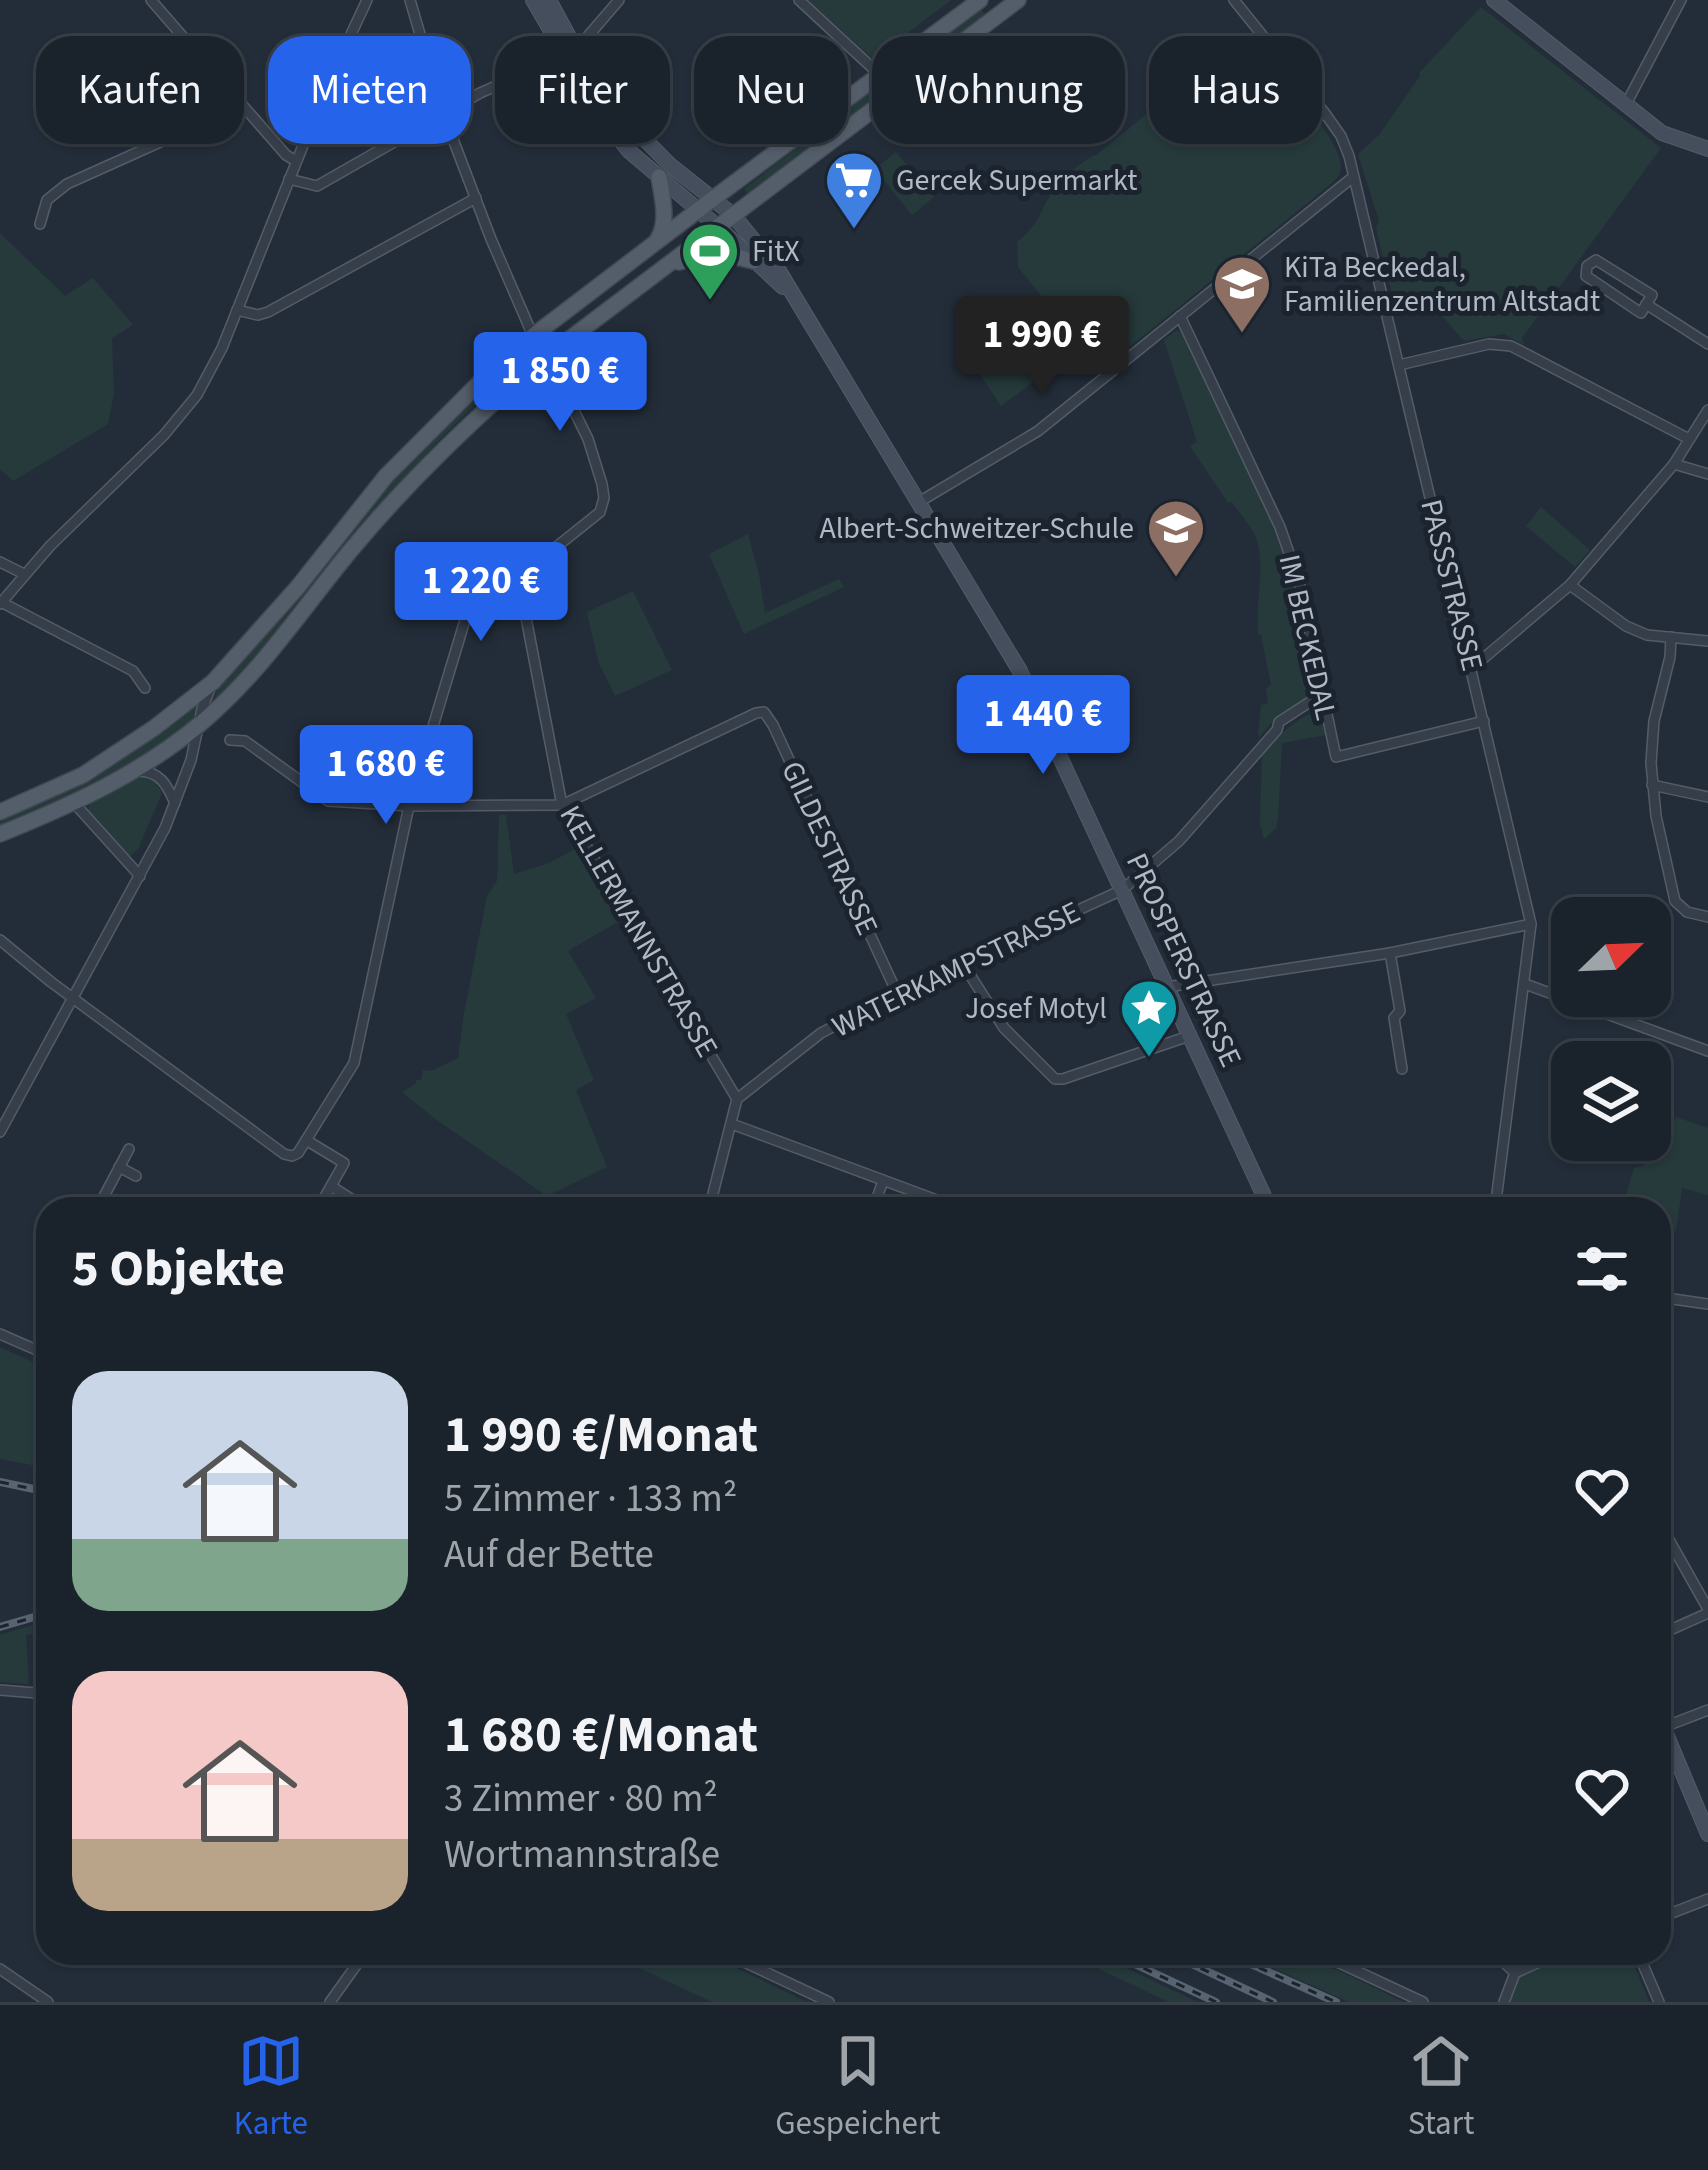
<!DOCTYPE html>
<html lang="de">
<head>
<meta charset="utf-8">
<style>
  body { margin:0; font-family:"Source Sans 3",sans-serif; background:#232a33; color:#f1f3f6; height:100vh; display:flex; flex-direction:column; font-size:45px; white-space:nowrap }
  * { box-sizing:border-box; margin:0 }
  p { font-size:39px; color:#9fa4a9 }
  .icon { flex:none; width:66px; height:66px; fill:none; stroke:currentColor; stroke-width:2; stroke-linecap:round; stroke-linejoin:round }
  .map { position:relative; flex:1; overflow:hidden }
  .drawer { position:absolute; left:36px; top:1197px; width:1635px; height:768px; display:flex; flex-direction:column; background:#1a222b; border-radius:36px; box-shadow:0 3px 9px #0004,0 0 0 3px #383f47 }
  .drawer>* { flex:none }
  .guide { position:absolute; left:36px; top:36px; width:1638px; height:108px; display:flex; gap:24px }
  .needle { width:78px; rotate:67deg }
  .fabs { position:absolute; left:1551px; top:897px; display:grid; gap:24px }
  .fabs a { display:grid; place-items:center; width:120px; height:120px; border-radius:24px; background:#1a222b; box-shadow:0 3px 9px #0004,0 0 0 3px #383f47; font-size:60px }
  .price { position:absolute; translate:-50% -102px; padding:0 27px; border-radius:12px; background:#2563eb; color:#fff; font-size:39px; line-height:78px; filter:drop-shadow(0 3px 6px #0008) }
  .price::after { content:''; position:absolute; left:50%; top:72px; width:36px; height:27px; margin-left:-18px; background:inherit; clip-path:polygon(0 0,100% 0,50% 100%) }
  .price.selected { background:#222; color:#fff }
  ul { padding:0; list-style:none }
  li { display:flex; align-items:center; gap:36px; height:300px; padding:0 36px }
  li span { display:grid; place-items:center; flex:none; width:336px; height:240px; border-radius:36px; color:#555 }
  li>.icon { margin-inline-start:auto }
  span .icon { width:144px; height:144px; fill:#fffc; stroke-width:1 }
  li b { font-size:51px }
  h2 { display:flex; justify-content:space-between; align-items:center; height:144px; padding:0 36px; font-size:51px }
  .chip { padding:0 42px; border-radius:36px; background:#1a222b; box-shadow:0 3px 9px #0004,0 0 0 3px #383f47; font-size:42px; line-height:108px }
  .chip.selected { background:#2563eb; color:#fff }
  .dock { display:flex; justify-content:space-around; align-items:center; height:168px; border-top:3px solid #383f47; background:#1a222b; font-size:33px; color:#9fa4a9 }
  .dock a { display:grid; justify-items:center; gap:6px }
  .dock .selected { color:#2563eb }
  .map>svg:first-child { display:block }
</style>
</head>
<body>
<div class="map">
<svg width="1708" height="2002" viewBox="0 0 1708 2002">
  <rect width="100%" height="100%" fill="#232d39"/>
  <!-- green -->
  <g fill="#263a3b">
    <polygon points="808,0 951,0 873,59"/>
    <polygon points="979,7 986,16 750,196 744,189"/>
    <polygon points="1481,7 1661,148 1522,338 1524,345 1504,334 1464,341 1433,305 1397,314 1376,228 1379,221 1358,154 1379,135 1420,76 1419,73"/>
    <path d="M 1228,53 L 1251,81 L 1272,64 C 1289,85 1342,143 1341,167 C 1341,174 1337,178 1332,183 L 1112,361 L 1103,349 L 1091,358 L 1018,267 L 1017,242 C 1041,222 1038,214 1053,191 C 1062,176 1078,166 1092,156 L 1096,155 L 1180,87 L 1185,88 Z"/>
    <polygon points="896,152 934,197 912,215 875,169"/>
    <polygon points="0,233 65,296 93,278 133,325 112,338 114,393 108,424 13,481 0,469"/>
    <polygon points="996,320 1027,359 1035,354 1048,371 1001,406 967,354 974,355 980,351 986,359 1003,349 988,325"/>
    <path d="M 1177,330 L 1184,334 L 1274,526 L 1284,552 L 1316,684 L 1314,693 L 1279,715 L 1258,738 L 1261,705 L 1268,703 L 1266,688 L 1271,685 L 1261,635 L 1258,635 C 1255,606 1265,573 1258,544 C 1255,530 1240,514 1232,502 L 1228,503 L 1190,446 L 1197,442 L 1164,340 Z"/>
    <polygon points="525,354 530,356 525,361 484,396 439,440 376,511 256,660 210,706 218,689 282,617 354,522 434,433 518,356"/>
    <polygon points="1541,507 1590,550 1575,567 1526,526"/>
    <polygon points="748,534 759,574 765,613 839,579 844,587 744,634 709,554"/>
    <polygon points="633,591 672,670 615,696 598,661 587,612"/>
    <polygon points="196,703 198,704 191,724 128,769 0,828 0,822 89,778"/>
    <path d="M 1315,712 L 1322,720 L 1326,735 L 1282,743 L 1278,819 L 1276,828 L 1264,839 L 1260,823 L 1262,755 C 1278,738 1293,719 1315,712 Z"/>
    <polygon points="142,776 152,778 162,793 138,849 130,856 88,813 89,803"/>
    <polygon points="499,815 506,815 514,874 549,863 577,848 619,921 568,951 596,998 566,1014 594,1080 576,1090 607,1167 547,1196 434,1118 402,1092 415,1084 417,1080 421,1080 423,1070 431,1071 458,1058 464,1013 487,896 497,881"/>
    <polygon points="1676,1117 1708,1128 1708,1195 1682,1188 1676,1231 1659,1226 1659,1209 1622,1209 1634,1168 1643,1166 1650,1158 1646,1144 1650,1140 1650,1130 1669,1134"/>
    <polygon points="0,1347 48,1369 48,1468 0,1459"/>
    <polygon points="48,1620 48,1632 26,1635 29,1684 0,1682 0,1635"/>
    <polygon points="607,1953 705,1953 807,2002 712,2002"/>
    <polygon points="1065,1953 1094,1953 1198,2002 1169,2002"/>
    <polygon points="1239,1953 1302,1953 1404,2002 1349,2002"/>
    <polygon points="1554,1953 1629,1953 1649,2002 1506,2002 1518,1978 1556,1960"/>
  </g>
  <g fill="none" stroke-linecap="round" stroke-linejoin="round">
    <!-- street casing -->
    <g stroke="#545c67" stroke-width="12">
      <g id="street">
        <polyline points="151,0 286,155 296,161"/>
        <polyline points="799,0 880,75"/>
        <polyline points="1234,0 1324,112 1341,136 1349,156 1531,924 1495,1209"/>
        <polyline points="1625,106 1681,0"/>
        <polyline points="289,179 317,186 480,93 564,56 576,50 619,0"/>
        <polyline points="40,224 47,200 67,184 167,139 228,87"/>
        <polygon points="1596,260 1652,295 1641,313 1586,276 1587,266"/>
        <polyline points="1646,304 1708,344"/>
        <polyline points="237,310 258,315 268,312 476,198"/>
        <polyline points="1180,316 1280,527 1299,582 1336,757 1484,721"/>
        <polyline points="1399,365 1489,344 1511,346 1689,439"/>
        <polyline points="1674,464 1708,474"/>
        <polyline points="919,502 1038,431 1353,177"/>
        <polyline points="0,562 24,574"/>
        <polyline points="518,576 562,805 737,1099 709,1209"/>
        <polyline points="1570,585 1626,626 1647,635 1708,641"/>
        <polyline points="1,602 133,671 145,688"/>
        <polyline points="0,604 50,546 164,435 197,395 222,348 326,88 367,0"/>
        <polyline points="1671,637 1670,657 1654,721 1651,763 1656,816 1675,901 1687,912 1708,917"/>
        <polyline points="1472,668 1570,585 1674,464 1708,410"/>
        <polyline points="230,740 245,741 328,801 409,806 562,805 756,713 764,712 773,725 897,993"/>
        <path d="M 138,771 C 160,771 167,785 175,803"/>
        <polyline points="1652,785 1708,797"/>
        <polyline points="75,804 140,876"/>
        <polyline points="0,940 51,982 284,1154 292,1156 298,1153 354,1063 409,806 465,620 600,512 604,498 602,484 588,439 547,356 533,336 491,239 443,113 410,0"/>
        <polyline points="1390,953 1400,1011 1394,1018 1402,1069"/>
        <polyline points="963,964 1004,1028 1055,1079 1063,1079 1189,1036"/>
        <polyline points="1525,984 1708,1051"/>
        <polyline points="1167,987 1390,953 1531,924"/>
        <polyline points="737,1099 821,1033 842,1022 897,993 1122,890 1179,841 1277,730 1279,722 1322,694"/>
        <polyline points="732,1124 961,1209"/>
        <polyline points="0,1132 165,828 191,760 202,709 210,689"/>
        <polyline points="306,1140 344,1163 331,1186 367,1209"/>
        <polyline points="119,1167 136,1176"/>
        <polyline points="101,1209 102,1200 129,1149"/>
        <polyline points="318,1209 331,1186"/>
        <polyline points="873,1209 883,1181"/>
        <polyline points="1659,1297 1708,1304"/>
        <polyline points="0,1334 48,1355"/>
        <polyline points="1659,1522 1708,1609"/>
        <polyline points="1659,1635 1708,1613"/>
        <polyline points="0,1690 48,1694"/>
        <polyline points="1664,1727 1708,1710"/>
        <polyline points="1659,1918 1708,1899"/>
        <polyline points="725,1953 829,2002"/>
        <polyline points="1318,1953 1423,2002"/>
        <polyline points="1494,1953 1515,1973"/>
        <polyline points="1638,1953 1659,2002"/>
        <polyline points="0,1969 48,2002"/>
        <polyline points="330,2002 365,1953"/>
        <polyline points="1504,2002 1515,1973 1555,1955"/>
      </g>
    </g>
    <!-- secondary casing -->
    <g stroke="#545c67" stroke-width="16">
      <g id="secondary">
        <polyline points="533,0 600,115 629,151 718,227 783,287"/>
        <polyline points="549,0 576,50 613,107 670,165 733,215 779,271 1020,671 1270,1209"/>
        <polyline points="1494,0 1662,133 1708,149"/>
        <polyline points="1659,1717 1708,1834"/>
      </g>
    </g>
    <!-- primary casing -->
    <g stroke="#3f4853" stroke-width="18">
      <g id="primary">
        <path d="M 658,239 C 669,221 662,197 659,177"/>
        <polyline points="679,262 717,252 753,261"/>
        <polyline points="0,812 83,775 154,728 213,682 297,588 386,476 484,378 533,336 714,198 980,0"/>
        <path d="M 0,834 C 72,805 140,774 200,724 C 260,674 302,609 351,550 C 410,479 476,416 547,356 L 1018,0"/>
      </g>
    </g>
    <!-- street -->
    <use href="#street" stroke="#363e4a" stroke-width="9"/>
    <!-- secondary -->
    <use href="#secondary" stroke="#444e5d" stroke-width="14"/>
    <!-- primary -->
    <use href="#primary" stroke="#545e6a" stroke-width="15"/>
    <!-- rail casing -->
    <g stroke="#586371" stroke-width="8">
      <g id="rail">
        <polyline points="0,1482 48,1492"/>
        <polyline points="0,1627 48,1613"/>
        <polyline points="1111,1953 1216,2002"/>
        <polyline points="1168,1953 1273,2002"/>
        <polyline points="1226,1953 1336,2002"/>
      </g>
    </g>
    <!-- rail -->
    <use href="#rail" stroke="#1b242e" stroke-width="3" stroke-dasharray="9" stroke-linecap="butt"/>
  </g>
  <!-- icons -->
  <defs>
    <g id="supermarket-pin" transform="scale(3)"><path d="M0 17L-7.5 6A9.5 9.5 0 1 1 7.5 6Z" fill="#3f7fe0" stroke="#1b242e"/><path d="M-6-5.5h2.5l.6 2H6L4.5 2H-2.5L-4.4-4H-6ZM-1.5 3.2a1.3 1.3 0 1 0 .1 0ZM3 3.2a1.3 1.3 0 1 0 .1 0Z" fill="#fff"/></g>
    <g id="stadium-pin" transform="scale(3)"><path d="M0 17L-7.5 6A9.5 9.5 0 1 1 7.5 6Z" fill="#2e9e5b" stroke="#1b242e"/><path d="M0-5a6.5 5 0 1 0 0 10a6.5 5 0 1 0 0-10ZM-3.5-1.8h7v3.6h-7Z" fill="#fff"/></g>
    <g id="school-pin" transform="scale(3)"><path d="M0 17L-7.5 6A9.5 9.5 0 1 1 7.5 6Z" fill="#8d6e63" stroke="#1b242e"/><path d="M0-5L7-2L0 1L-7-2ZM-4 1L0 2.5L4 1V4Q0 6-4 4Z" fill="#fff"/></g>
    <g id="sight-pin" transform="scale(3)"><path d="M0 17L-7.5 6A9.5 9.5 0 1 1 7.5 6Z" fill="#0f9aa8" stroke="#1b242e"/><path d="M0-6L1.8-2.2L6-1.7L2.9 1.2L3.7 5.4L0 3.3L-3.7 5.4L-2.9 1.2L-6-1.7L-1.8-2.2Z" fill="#fff"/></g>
  </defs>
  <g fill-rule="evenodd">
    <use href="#supermarket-pin" x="854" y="180"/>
    <use href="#stadium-pin" x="710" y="251"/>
    <use href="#school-pin" x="1242" y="284"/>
    <use href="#school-pin" x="1176" y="528"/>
    <use href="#sight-pin" x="1149" y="1008"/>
  </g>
  <g text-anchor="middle" stroke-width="10" stroke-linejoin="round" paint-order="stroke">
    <!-- poi labels -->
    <g font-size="30" fill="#b1b9c6" stroke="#1b242e" text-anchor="start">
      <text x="896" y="190">Gercek Supermarkt</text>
      <text x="752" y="261">FitX</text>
      <text x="1284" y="277">KiTa Beckedal,<tspan x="1284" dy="34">Familienzentrum Altstadt</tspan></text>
      <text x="1134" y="538" text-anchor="end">Albert-Schweitzer-Schule</text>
      <text x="1107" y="1018" text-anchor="end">Josef Motyl</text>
    </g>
    <!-- street labels -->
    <g font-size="30" fill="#b1b9c6" stroke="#1b242e">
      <text transform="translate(1452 585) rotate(76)" y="10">PASSSTRASSE</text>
      <text transform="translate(1308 637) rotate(77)" y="10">IM BECKEDAL</text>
      <text transform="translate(830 848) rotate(65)" y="10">GILDESTRASSE</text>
      <text transform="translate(639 931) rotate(60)" y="10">KELLERMANNSTRASSE</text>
      <text transform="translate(1184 960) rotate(65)" y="10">PROSPERSTRASSE</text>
      <text transform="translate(956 969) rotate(-26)" y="10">WATERKAMPSTRASSE</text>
    </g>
  </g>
</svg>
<div class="fabs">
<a><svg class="needle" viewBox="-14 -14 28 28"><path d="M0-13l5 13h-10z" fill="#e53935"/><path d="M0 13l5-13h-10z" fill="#9fa4a9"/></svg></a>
<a><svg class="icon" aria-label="layers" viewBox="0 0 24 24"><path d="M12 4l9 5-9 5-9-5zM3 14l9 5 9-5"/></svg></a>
</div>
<b class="price selected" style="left:1042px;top:398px">1 990 €</b>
<b class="price" style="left:560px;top:434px">1 850 €</b>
<b class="price" style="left:481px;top:644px">1 220 €</b>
<b class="price" style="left:1043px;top:777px">1 440 €</b>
<b class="price" style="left:386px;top:827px">1 680 €</b>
<div class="guide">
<a class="chip">Kaufen</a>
<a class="chip selected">Mieten</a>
<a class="chip">Filter</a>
<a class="chip">Neu</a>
<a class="chip">Wohnung</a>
<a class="chip">Haus</a>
</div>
<section class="drawer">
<h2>5 Objekte<svg class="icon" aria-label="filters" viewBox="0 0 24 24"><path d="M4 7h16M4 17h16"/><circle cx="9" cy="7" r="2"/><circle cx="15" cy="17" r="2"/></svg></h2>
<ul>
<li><span style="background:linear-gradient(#c9d6e8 70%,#7fa58c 0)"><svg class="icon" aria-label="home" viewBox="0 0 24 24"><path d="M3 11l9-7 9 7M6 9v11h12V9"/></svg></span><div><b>1 990 €/Monat</b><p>5 Zimmer · 133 m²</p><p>Auf der Bette</p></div><svg class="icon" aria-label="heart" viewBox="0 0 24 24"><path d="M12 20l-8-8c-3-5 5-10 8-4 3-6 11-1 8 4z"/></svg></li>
<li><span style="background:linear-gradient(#f6c9c9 70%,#b9a48a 0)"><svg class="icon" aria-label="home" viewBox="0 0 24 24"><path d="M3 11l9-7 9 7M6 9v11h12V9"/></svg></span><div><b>1 680 €/Monat</b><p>3 Zimmer · 80 m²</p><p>Wortmannstraße</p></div><svg class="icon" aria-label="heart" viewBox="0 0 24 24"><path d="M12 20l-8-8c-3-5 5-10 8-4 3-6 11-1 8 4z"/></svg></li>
</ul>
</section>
</div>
<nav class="dock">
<a class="selected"><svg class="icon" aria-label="map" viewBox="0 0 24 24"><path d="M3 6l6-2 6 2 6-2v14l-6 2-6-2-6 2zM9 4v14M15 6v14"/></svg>Karte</a>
<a><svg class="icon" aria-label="saved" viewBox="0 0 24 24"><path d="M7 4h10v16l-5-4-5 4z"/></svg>Gespeichert</a>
<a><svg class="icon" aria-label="home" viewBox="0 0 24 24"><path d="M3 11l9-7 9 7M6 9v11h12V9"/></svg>Start</a>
</nav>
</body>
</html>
